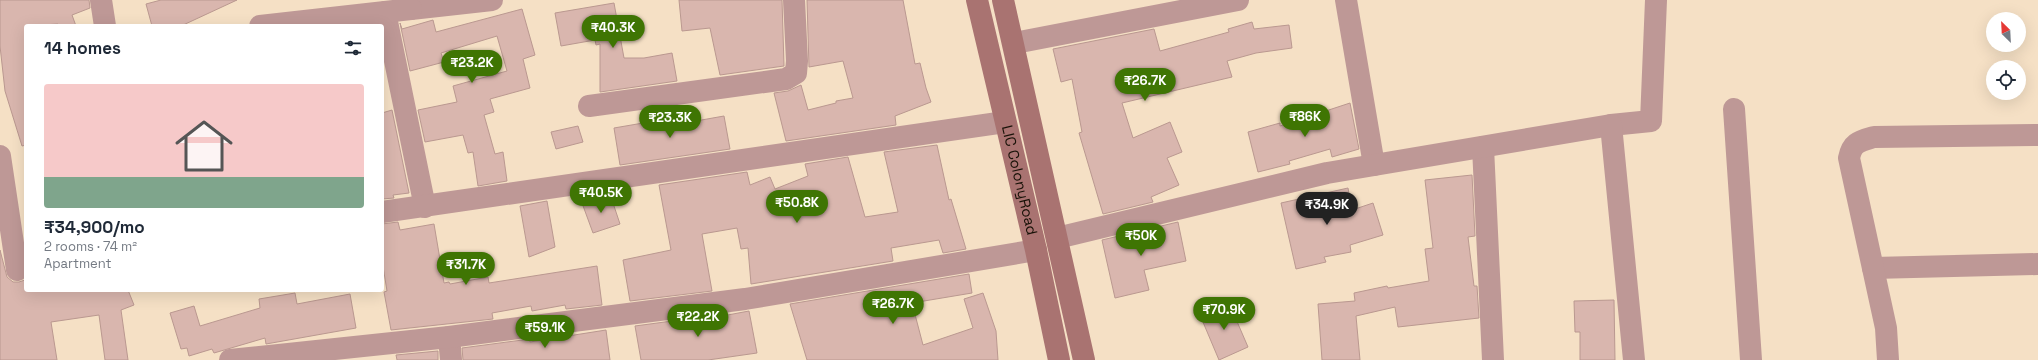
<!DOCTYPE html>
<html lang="en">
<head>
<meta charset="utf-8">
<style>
  body { margin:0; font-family:"Space Grotesk",sans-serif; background:#f6f6f7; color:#1f2937; height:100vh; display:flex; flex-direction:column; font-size:15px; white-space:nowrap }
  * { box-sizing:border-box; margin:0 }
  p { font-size:13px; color:#747a83 }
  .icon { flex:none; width:22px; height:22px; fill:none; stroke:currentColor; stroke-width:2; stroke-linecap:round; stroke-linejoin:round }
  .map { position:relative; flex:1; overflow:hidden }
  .drawer { position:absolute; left:24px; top:24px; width:360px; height:268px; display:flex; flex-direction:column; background:#fff; border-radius:4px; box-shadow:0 4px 16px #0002 }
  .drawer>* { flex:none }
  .needle { width:26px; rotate:336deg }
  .tools { position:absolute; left:1986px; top:12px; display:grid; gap:8px }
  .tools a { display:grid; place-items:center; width:40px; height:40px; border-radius:50%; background:#fff; box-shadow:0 4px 16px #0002; font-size:20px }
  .price { position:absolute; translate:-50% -34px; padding:0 9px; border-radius:14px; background:#3f7503; color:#fff; font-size:13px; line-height:26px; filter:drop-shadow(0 1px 2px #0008) }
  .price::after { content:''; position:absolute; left:50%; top:24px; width:12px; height:9px; margin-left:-6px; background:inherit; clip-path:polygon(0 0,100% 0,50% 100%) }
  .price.selected { background:#222; color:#fff }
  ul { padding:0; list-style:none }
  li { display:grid; align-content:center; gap:8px; height:212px; padding:0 20px }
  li+li { border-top:1px solid #e0e1e3 }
  li span { display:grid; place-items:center; height:124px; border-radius:4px; color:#555 }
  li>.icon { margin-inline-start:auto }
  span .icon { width:72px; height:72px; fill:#fffc; stroke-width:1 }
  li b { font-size:17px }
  h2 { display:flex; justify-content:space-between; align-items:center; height:48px; padding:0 20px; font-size:17px }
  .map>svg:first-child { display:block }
</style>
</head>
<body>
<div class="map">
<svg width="2038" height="360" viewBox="0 0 2038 360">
  <rect width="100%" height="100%" fill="#f5e0c5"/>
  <!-- building -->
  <g fill="#d9b6ae" stroke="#ba9890">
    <polygon points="0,0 89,0 90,8 72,15 76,26 58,26 58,24 26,26 26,145 22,146 5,91 0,46"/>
    <polygon points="161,0 237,0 181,26 152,26 146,4"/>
    <polygon points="679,0 782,0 784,66 720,75 710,28 682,31"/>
    <polygon points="807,0 903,0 915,64 920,63 926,88 931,102 895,116 896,125 786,141 774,93 788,91 801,85 808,110 836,103 836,101 853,98 843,61 809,67"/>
    <polygon points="614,3 624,58 644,58 672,53 677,81 600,92 600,44 596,45 595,40 561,46 555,13"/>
    <polygon points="522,9 535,55 523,59 530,88 490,99 494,112 484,115 495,154 503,152 507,181 478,186 473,152 468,153 463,135 425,142 418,110 457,102 453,86 507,71 497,36 441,53 444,62 410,71 400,23 402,29 433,20 436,32"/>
    <polygon points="1252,22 1254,29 1289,25 1292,48 1256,53 1227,61 1232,77 1122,103 1133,138 1170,122 1182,152 1167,158 1179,185 1151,197 1153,202 1103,214 1079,133 1082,132 1072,79 1061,82 1053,49 1154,29 1160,51 1229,32 1228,29"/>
    <polygon points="1350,103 1359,149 1332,157 1330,149 1289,161 1290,164 1258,172 1248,132 1280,123 1280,126"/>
    <polygon points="392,110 409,193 393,195 394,198 382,199 382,113"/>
    <polygon points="724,116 730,149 620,165 614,128 678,117 679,124"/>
    <polygon points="578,126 583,142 556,149 551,132"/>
    <polygon points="937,145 949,200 951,199 966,249 943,253 939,240 891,248 893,261 751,284 748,248 741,249 737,228 702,234 712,291 630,301 623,260 671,250 659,185 747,172 750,185 770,177 775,189 808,176 805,164 848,157 865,217 898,212 884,152"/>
    <polygon points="1472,175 1475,236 1468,237 1474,286 1477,286 1479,318 1398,327 1395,307 1356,316 1360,360 1322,360 1318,304 1355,301 1354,293 1387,286 1388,288 1429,281 1425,249 1433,248 1425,180"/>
    <polygon points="1348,188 1352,210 1373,203 1383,235 1350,245 1351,252 1324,257 1326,262 1296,269 1281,203"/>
    <polygon points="599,197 599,199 611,197 620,224 593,233 582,203"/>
    <polygon points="547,201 555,247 529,257 520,206"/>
    <polygon points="398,222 400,230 434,224 444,283 449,282 450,284 488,277 489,283 597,266 602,305 566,309 565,305 532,311 531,306 492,313 493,319 391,330 384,292 387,291 382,260 382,224"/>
    <polygon points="1178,222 1186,261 1144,270 1149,290 1115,298 1102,240"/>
    <polygon points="0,250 7,277 13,282 19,282 25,280 26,290 128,290 134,305 121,310 128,360 105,360 99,315 51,322 57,360 0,360"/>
    <polygon points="969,274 972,293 912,303 923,345 973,328 964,299 983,293 996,331 998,360 807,360 790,304"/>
    <polygon points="295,293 297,304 350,294 356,328 266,344 265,338 214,353 212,349 189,356 187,348 181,349 170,313 194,306 200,326 260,308 259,299"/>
    <polygon points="1614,300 1615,360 1580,360 1580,332 1575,332 1574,301"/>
    <polygon points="1229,303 1248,347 1219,360 1200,315"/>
    <polygon points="749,311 757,353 708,360 641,360 635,326 717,315 717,317"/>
    <polygon points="606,330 610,360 463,360 462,348 530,339 530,342"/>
    <polygon points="438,351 438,360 397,360 396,355"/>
  </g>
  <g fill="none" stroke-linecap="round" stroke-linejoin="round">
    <!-- street -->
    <g stroke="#be9896" stroke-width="22">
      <polyline points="101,0 105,26"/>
      <polyline points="409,0 411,9 492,0"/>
      <polyline points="1346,0 1374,165"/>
      <polyline points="385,12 425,207"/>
      <polyline points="260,26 411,9"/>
      <polyline points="1015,43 1238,0"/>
      <polyline points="589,106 786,79 796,73 797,61 794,0"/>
      <polyline points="1734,109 1751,360"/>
      <polyline points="1611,125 1651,121 1656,0"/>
      <polyline points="1483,147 1493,360"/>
      <polyline points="0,156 17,270"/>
      <polyline points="382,212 1005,122"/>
      <polyline points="1057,238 1327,173 1611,125 1634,360"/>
      <polyline points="1873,268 2038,264"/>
      <polyline points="449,337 451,360"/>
      <polyline points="230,360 449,337 745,299 1036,250"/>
      <path d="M 1888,360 L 1886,328 L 1849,158 C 1852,142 1860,141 1874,137 L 2038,135"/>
    </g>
    <!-- secondary -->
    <g stroke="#a97371" stroke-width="22">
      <path id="s1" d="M 977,0 L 1036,250 L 1059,360"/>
      <polyline points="1003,0 1084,360"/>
    </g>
  </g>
  <g text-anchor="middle" stroke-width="3.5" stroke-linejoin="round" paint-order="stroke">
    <!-- street labels -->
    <g font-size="15" fill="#191208" stroke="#f5e0c5">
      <text dy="5" stroke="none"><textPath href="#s1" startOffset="185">LIC ColonyRoad</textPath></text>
    </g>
  </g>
</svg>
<div class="tools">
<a><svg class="needle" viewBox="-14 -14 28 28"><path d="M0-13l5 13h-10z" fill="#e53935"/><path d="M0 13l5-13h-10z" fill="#747a83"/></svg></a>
<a><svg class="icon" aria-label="locate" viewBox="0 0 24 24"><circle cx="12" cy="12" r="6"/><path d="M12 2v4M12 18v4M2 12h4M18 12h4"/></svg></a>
</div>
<b class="price" style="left:613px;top:49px">₹40.3K</b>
<b class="price" style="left:472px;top:84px">₹23.2K</b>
<b class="price" style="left:1145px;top:102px">₹26.7K</b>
<b class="price" style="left:1305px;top:138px">₹86K</b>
<b class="price" style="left:670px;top:139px">₹23.3K</b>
<b class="price" style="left:601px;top:214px">₹40.5K</b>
<b class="price" style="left:797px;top:224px">₹50.8K</b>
<b class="price selected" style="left:1327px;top:226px">₹34.9K</b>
<b class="price" style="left:1141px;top:257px">₹50K</b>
<b class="price" style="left:466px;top:286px">₹31.7K</b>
<b class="price" style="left:893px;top:325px">₹26.7K</b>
<b class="price" style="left:1224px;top:331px">₹70.9K</b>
<b class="price" style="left:698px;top:338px">₹22.2K</b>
<b class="price" style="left:545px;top:349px">₹59.1K</b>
<section class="drawer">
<h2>14 homes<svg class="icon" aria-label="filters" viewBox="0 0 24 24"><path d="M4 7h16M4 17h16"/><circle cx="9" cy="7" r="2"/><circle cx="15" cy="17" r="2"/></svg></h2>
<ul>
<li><span style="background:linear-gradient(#f6c9c9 75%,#7fa58c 0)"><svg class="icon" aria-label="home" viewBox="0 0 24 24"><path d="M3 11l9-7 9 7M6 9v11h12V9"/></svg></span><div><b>₹34,900/mo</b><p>2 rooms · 74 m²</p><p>Apartment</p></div></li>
</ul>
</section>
</div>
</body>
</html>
